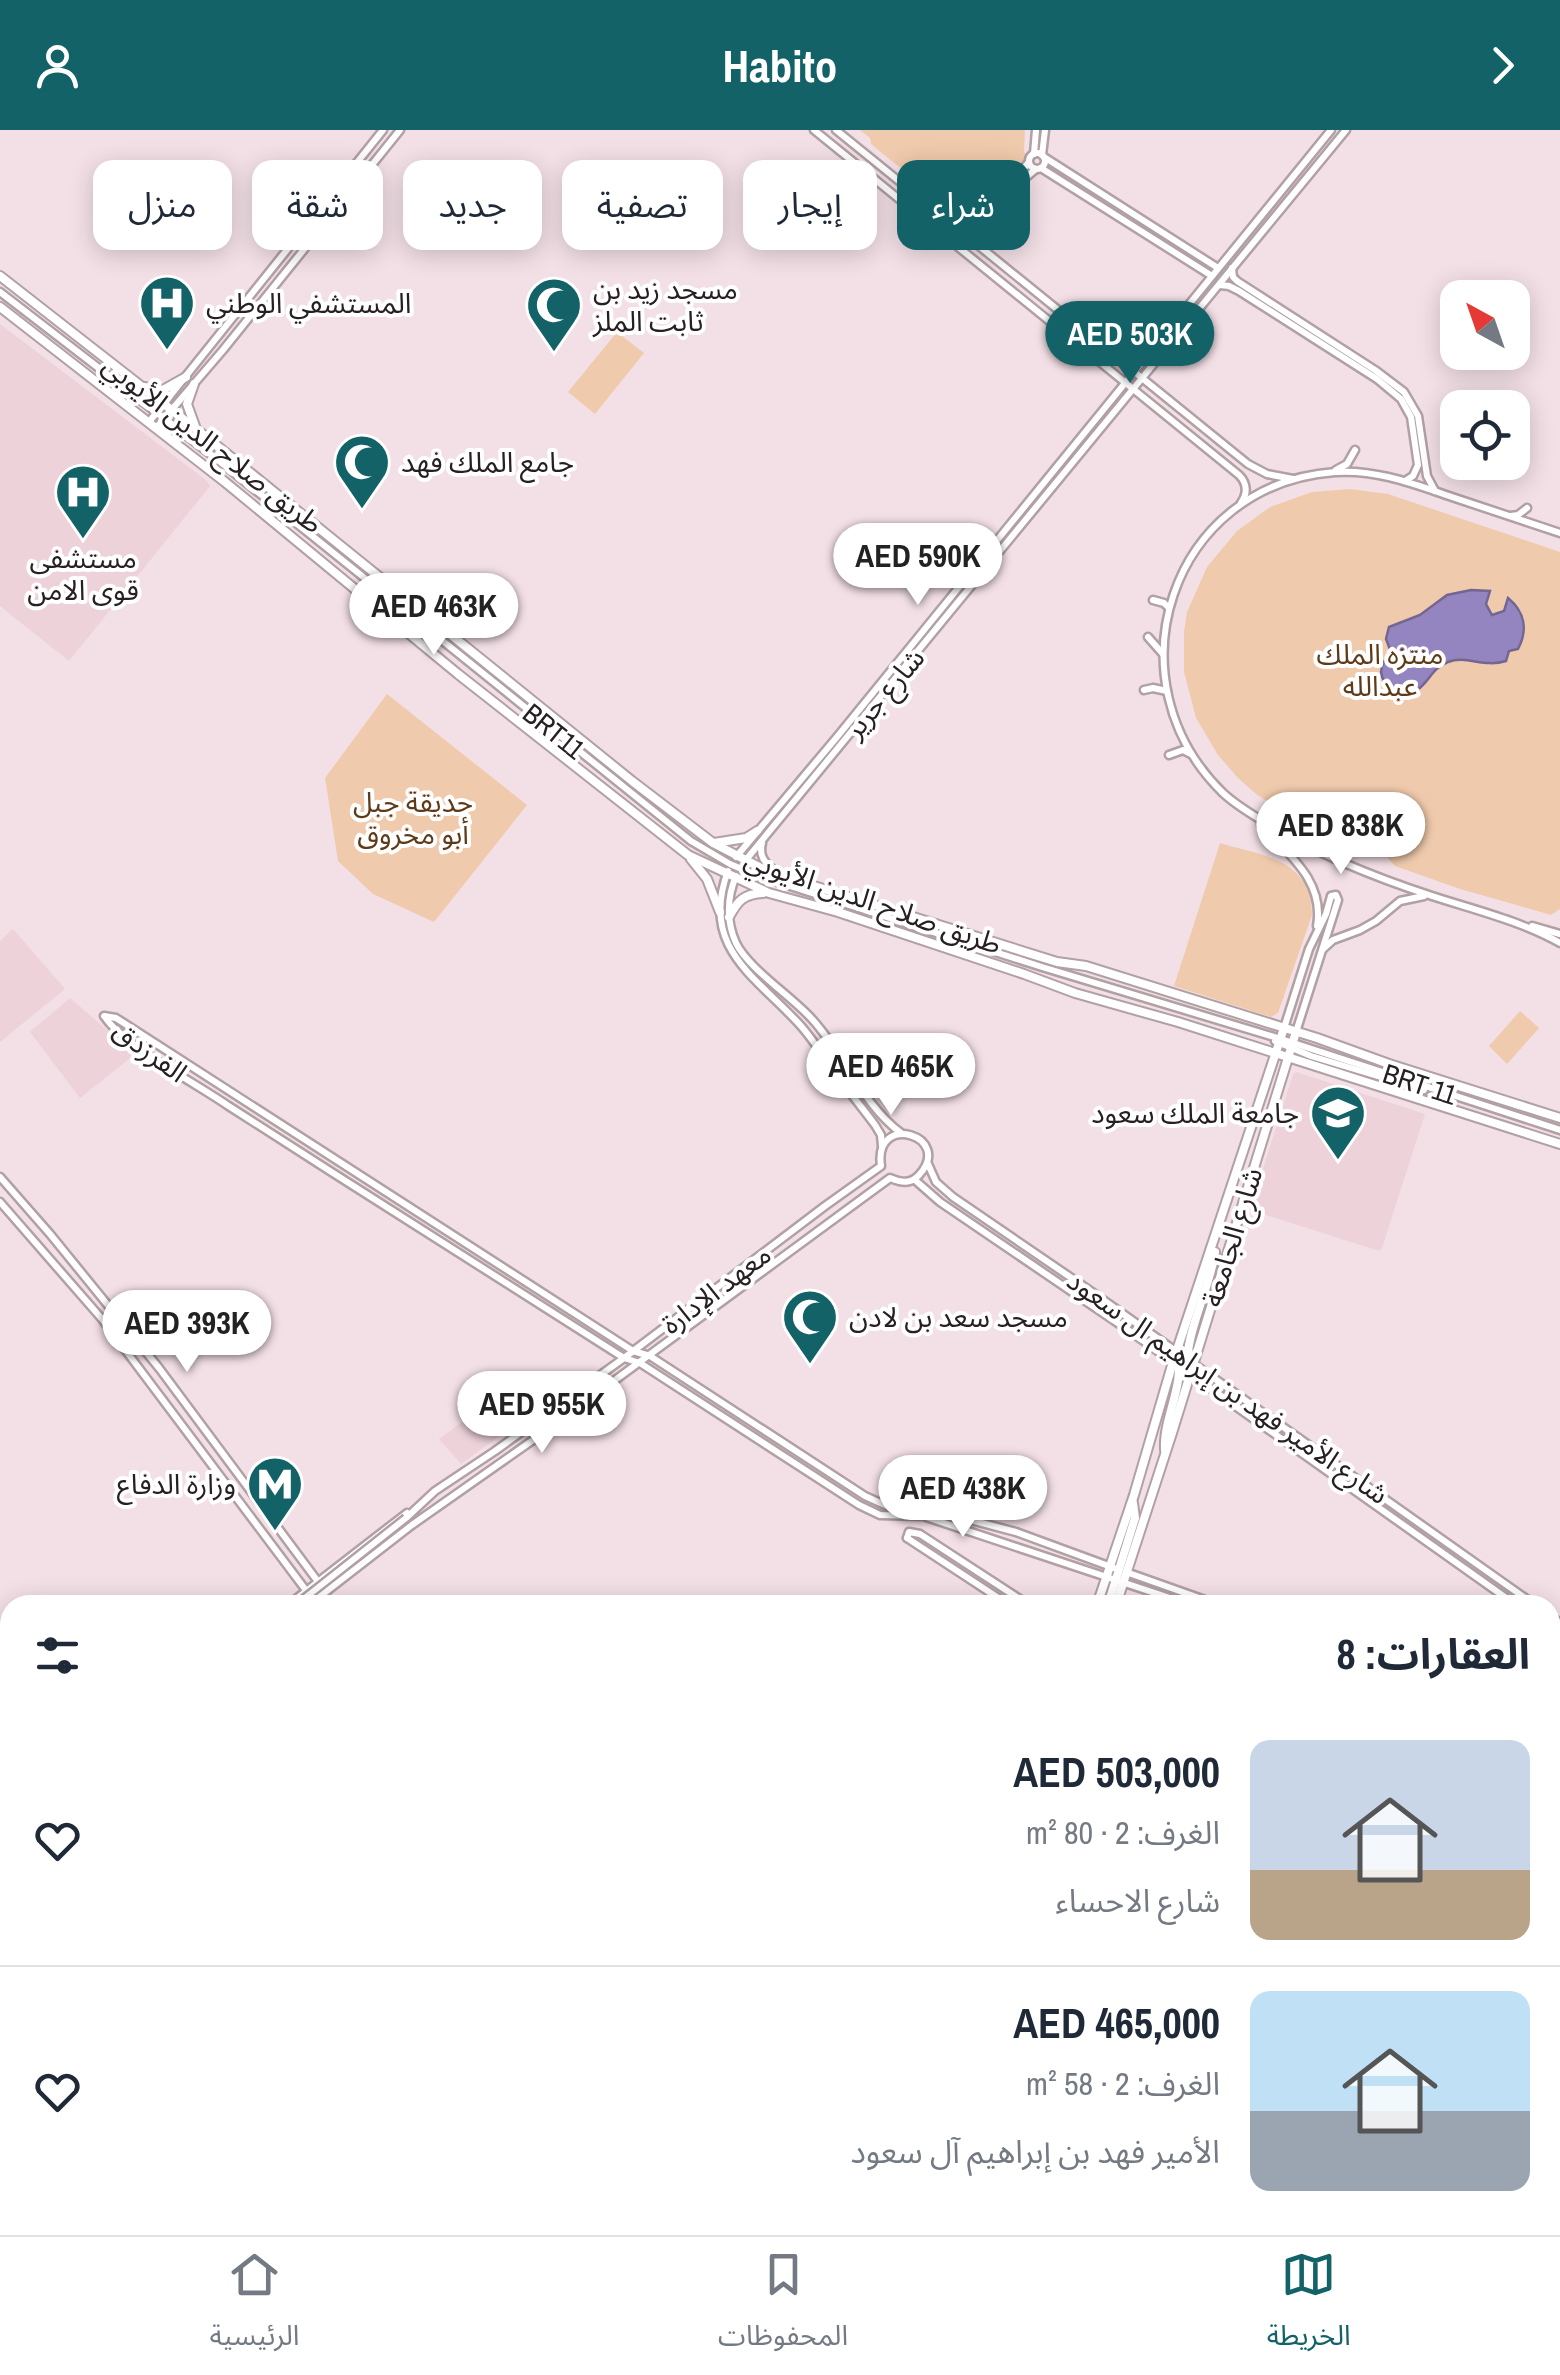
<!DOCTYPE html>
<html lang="ar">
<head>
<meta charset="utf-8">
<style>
  body { margin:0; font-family:"Archivo Narrow","Noto Sans Arabic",sans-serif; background:#f2f2f3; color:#1f2937; direction:rtl; height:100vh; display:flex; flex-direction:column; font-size:38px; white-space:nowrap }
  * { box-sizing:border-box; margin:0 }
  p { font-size:32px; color:#747a83 }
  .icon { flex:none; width:55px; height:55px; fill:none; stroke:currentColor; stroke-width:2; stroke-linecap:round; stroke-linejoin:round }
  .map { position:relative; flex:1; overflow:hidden; direction:ltr }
  .sheet { position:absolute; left:0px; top:1465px; width:1560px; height:640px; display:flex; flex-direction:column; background:#fff; border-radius:30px 30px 0 0; box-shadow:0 5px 25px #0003; direction:rtl }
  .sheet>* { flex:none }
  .top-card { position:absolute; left:30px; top:30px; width:1000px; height:90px; direction:rtl; display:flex; gap:20px }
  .needle { width:65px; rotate:320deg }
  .buttons { position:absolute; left:1440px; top:150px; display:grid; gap:20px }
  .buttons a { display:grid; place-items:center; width:90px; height:90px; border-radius:20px; background:#fff; box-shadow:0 5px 25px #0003; font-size:50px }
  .price { position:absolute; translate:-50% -85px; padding:0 22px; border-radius:35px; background:#fff; color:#222; font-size:32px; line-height:65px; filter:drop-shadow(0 2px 5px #0008) }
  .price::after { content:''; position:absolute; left:50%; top:60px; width:30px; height:22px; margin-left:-15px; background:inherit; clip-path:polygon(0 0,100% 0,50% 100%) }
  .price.current { background:#126268; color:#fff }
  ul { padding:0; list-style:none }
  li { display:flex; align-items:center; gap:30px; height:250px; padding:0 30px }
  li+li { border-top:2px solid #e0e1e3 }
  li span { display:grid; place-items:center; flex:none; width:280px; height:200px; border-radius:20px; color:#555 }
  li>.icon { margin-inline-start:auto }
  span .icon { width:120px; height:120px; fill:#fffc; stroke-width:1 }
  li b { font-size:42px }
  h2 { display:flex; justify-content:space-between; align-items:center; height:120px; padding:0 30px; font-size:42px }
  .tag { padding:0 35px; border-radius:20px; background:#fff; box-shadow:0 5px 25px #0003; font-size:35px; line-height:90px }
  .tag.current { background:#126268; color:#fff }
  header { display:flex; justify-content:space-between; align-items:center; height:130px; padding:0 30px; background:#126268; color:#fff; font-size:45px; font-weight:800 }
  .tab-bar { display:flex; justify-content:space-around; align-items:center; height:140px; border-top:2px solid #e0e1e3; background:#fff; font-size:28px; color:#747a83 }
  .tab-bar a { display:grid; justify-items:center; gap:5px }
  .tab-bar .current { color:#126268 }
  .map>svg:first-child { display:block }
</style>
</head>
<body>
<header><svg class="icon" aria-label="forward" viewBox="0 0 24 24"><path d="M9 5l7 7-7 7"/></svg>Habito<svg class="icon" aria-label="person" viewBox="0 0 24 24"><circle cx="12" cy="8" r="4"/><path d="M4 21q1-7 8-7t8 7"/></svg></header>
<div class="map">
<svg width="1560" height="2105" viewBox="0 0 1560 2105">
  <rect width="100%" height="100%" fill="#f3e0e6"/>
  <!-- built -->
  <g fill="#edd2da">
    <polygon points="0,194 207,351 210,356 69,531 0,476"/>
    <polygon points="13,799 65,859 0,912 0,811"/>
    <polygon points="70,868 135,924 80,968 30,902"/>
    <polygon points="1296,942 1425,984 1382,1118 1379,1121 1250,1080 1293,944"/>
    <polygon points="504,1261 524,1288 461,1334 439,1309"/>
    <polygon points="33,2095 103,2095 99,2105 29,2105"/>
    <polygon points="118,2095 190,2095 186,2105 114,2105"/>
    <polygon points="442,2095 633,2095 623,2105 438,2105"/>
    <polygon points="651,2095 756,2095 762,2105 641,2105"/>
  </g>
  <!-- green -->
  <g fill="#f0caac">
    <polygon points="860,0 1025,0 1024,22 1029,27 974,96 883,24 871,14 870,8"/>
    <polygon points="617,202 644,223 595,284 568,262"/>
    <polygon points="1350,359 1388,364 1560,422 1560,779 1551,785 1460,759 1395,736 1377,716 1295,689 1256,664 1238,648 1218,625 1196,588 1184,542 1184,502 1187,482 1207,437 1237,401 1270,377 1312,362"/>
    <polygon points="387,564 527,675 434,792 373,764 338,731 325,648"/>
    <path d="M 1220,713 C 1263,726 1312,729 1312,785 L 1278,883 L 1271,887 L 1174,856 Z"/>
    <polygon points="1520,881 1539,898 1507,934 1489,916"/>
  </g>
  <!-- water -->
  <path fill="#9484bf" stroke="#736690" stroke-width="2.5" d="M 1471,460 L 1490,461 L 1486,474 L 1492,485 L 1504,481 L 1508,468 C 1525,482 1528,500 1518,519 L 1509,521 L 1506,531 C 1483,538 1467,525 1448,532 C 1427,540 1429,561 1403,565 L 1404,560 L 1395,558 L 1393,562 C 1377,547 1378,537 1391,522 L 1386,509 L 1389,497 L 1420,485 L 1447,465 Z"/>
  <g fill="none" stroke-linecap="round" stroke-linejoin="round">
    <!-- secondary casing -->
    <g stroke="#b1a0a4" stroke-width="11">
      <g id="secondary">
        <path d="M 814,0 L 1239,345 C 1247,353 1248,363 1241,373"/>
        <polyline points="836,0 1248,334 1267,344 1293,349"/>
        <circle cx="1037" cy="31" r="8"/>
        <polyline points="1034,24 1036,0"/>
        <polyline points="1042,25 1045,0"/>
        <polyline points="1044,27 1218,138"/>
        <polyline points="1041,38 1212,146"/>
        <polyline points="962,102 977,96 1029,32"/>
        <polyline points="981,114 980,107 984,97 1024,49 1036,39"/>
        <polyline points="1232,138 1233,147 1237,151 1375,240 1404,262 1418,286 1427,346 1435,361"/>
        <polyline points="1220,155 1229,156 1239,161 1377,249 1401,269 1411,287 1418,335 1413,346 1405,351"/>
        <polyline points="0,162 218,330 691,711 730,734 753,744 1042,837 1281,909 1560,1000"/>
        <polyline points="149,292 383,0"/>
        <polyline points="156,298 223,220 400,0"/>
        <polyline points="1336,340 1347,334 1355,320"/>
        <polyline points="1511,386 1518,385 1527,378"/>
        <path d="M 1560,403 C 1524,391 1488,379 1452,367 C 1414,354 1376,339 1335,342 C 1170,354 1107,550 1223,663 C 1238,677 1256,687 1273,697 C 1323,727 1377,748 1432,766 C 1475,780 1521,791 1560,813"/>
        <polyline points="1153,470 1164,473 1169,478"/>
        <polyline points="1148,507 1163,524"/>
        <polyline points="1144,560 1153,558 1167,561"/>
        <polyline points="1169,625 1183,620 1191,624"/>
        <path d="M 1261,694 C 1288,724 1325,751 1317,796"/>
        <path d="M 762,713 C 758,728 767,734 777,743"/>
        <polyline points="736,727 837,607 1331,0"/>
        <polyline points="745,731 1346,0"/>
        <path d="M 728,741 C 699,818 757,847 801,896 C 814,911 826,930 838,946 C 850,963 863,979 875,995 L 881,1005 L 882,1016"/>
        <path d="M 736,746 C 727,767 726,791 736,813 C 748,838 791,866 811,888 C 844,923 862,974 901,1003"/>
        <polyline points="1532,796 1560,804"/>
        <polyline points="1323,819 1333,810 1360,800 1376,791 1400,771 1424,766"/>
        <polyline points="104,886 116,888 633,1221 650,1226 865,1366 887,1376 929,1379 1016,1402 1114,1438"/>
        <path d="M 105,887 C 121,913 198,955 227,975 C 359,1060 492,1144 624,1228 L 640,1233 L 859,1375 L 880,1385 L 923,1386 L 1191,1475"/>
        <polyline points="1284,898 1309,819 1326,784 1331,766 1336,765 1338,770 1296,902"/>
        <polyline points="1275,911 1311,926 1424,960"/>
        <polyline points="928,1034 936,1052 953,1067 1092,1162 1535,1475"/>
        <polyline points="0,1047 50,1104 159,1238 319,1453 331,1475"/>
        <polyline points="915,1050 940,1072 1131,1202 1516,1475"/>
        <polyline points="0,1072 102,1189 317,1475"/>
        <path d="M 406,1388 L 435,1361 L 495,1321 L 624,1228 L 825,1076 L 881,1036 C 873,981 955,1006 919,1045 C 911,1054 902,1053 890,1048 L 543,1303 L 412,1395"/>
        <polyline points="907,1408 909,1402 920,1404 1029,1475"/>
        <polyline points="907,1408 1009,1475"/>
        <polyline points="1126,1442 1219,1475"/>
        <polyline points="288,1475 407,1383"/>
        <polyline points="1550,1486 1560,1493"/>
        <polyline points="1550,1499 1560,1506"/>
        <polyline points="0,1723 10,1707"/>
        <polyline points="0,1737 10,1720"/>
        <polyline points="0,1960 10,1966"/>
        <polyline points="0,1973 10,1979"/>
        <polyline points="1550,1995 1560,2014"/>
        <polyline points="1550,2026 1560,2044"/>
        <polyline points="213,2095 230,2105"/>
        <polyline points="233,2095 250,2105"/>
        <polyline points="766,2095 772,2105"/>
        <polyline points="777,2095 783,2105"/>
        <polyline points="193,2105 198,2095"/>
      </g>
    </g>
    <!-- primary casing -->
    <g stroke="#b1a0a4" stroke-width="12">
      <g id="primary">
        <polyline points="0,146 201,303 632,651 713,713 769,742 1057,832 1086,836 1317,908 1389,934 1560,988"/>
        <polyline points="0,177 225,352 458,544 688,725 769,763 838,782 1024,844 1075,863 1178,892 1560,1014"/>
        <polyline points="194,254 187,274 195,296"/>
        <polyline points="144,257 163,260 186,247"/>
        <polyline points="714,713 746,708 757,701"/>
        <polyline points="691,729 707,749 720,782"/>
        <path d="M 729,787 C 738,770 744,764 763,763"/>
        <path d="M 1189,1243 C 1180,1214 1211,1156 1215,1122"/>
        <path d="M 1165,1320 C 1163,1287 1186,1254 1177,1222"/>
        <polyline points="1097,1475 1134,1365 1173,1232 1284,898"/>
        <polyline points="1108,1475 1135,1388 1133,1373"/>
        <polyline points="1116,1475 1172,1303 1296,902"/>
        <polyline points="793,2095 817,2105"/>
        <polyline points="835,2105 859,2095"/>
        <polyline points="877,2105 884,2095"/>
        <polyline points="887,2105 893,2095"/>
        <polyline points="912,2105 916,2095"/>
        <polyline points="919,2105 922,2095"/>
      </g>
    </g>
    <!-- secondary -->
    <use href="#secondary" stroke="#fff" stroke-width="6"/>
    <!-- primary -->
    <use href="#primary" stroke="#fff" stroke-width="8"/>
    <!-- secondary-bridge casing -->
    <g stroke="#b1a0a4" stroke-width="11" stroke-linecap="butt">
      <g id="secondary-bridge">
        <polyline points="296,1475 406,1388"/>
        <polyline points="309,1475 412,1395"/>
      </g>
    </g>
    <!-- secondary-bridge -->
    <use href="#secondary-bridge" stroke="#fff" stroke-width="6"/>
  </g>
  <!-- icons -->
  <defs>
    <g id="hospital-pin" transform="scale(2.875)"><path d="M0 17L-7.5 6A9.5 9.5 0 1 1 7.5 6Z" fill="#126268" stroke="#fff"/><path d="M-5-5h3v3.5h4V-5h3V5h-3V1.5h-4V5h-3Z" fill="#fff"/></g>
    <g id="mosque-pin" transform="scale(2.875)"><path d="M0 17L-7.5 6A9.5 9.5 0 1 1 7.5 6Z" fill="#126268" stroke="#fff"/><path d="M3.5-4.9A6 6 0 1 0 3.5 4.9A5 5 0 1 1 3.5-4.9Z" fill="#fff"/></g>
    <g id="university-pin" transform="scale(2.875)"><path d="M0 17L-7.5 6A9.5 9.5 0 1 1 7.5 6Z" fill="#126268" stroke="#fff"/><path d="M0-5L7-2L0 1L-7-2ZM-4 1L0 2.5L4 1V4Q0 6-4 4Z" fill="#fff"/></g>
    <g id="metro-pin" transform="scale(2.875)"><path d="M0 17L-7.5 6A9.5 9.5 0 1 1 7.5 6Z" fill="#126268" stroke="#fff"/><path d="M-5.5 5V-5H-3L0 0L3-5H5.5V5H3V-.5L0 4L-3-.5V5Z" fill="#fff"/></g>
  </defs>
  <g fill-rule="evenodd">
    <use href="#hospital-pin" x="167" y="173"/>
    <use href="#mosque-pin" x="554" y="175"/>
    <use href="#mosque-pin" x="362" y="332"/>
    <use href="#hospital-pin" x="83" y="362"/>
    <use href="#university-pin" x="1338" y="983"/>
    <use href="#mosque-pin" x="810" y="1187"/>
    <use href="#metro-pin" x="275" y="1354"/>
  </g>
  <g text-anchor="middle" stroke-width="8" stroke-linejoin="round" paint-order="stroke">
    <!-- poi labels -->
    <g font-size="28" fill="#272022" stroke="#fff" text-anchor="start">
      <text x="593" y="169">مسجد زيد بن<tspan x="593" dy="32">ثابت الملز</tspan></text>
      <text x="206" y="183">المستشفي الوطني</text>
      <text x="401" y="342">جامع الملك فهد</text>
      <text x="83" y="438" text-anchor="middle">مستشفى<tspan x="83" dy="32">قوى الامن</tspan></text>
      <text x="1299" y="993" text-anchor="end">جامعة الملك سعود</text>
      <text x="849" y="1197">مسجد سعد بن لادن</text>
      <text x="236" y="1364" text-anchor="end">وزارة الدفاع</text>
    </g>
    <!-- street labels -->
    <g font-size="28" fill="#272022" stroke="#fff">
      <text transform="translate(213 314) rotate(38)" y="10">طريق صلاح الدين الأيوبي</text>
      <text transform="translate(884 563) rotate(-50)" y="10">شارع جرير</text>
      <text transform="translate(554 601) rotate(39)" y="10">BRT11</text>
      <text transform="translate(873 771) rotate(19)" y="10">طريق صلاح الدين الأيوبي</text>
      <text transform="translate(150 921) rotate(36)" y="10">الفرزدق</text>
      <text transform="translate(1420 954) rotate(18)" y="10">BRT 11</text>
      <text transform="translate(1232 1107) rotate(-73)" y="10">شارع الجامعة</text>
      <text transform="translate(716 1159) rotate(-37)" y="10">معهد الإدارة</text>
      <text transform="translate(1228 1257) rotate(35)" y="10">شارع الأمير فهد بن إبراهيم ال سعود</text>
    </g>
    <!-- park labels -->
    <g font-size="28" fill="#5e3a18" stroke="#fff">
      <text x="1380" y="534">منتزه الملك<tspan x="1380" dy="32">عبدالله</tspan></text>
      <text x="413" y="682">حديقة جبل<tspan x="413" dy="32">أبو مخروق</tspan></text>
    </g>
  </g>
</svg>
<div class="buttons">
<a><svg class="needle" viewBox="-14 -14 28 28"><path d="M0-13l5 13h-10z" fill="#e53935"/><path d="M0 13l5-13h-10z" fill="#747a83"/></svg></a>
<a><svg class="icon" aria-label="locate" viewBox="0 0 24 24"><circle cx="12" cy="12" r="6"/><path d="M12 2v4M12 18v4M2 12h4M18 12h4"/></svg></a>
</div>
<b class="price current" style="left:1130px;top:256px">AED 503K</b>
<b class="price" style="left:918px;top:478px">AED 590K</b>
<b class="price" style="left:434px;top:528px">AED 463K</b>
<b class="price" style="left:1341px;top:747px">AED 838K</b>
<b class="price" style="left:891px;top:988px">AED 465K</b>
<b class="price" style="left:187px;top:1245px">AED 393K</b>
<b class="price" style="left:542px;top:1326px">AED 955K</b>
<b class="price" style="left:963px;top:1410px">AED 438K</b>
<div class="top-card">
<a class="tag current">شراء</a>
<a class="tag">إيجار</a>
<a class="tag">تصفية</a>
<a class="tag">جديد</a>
<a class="tag">شقة</a>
<a class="tag">منزل</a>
</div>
<section class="sheet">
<h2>العقارات: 8<svg class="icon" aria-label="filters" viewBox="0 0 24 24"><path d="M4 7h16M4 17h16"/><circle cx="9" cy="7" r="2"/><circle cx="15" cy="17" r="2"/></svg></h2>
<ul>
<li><span style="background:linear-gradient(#c9d6e8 65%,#b9a48a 0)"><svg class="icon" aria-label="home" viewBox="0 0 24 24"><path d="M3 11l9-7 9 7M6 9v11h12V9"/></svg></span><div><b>AED 503,000</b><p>الغرف: 2 · 80 m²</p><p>شارع الاحساء</p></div><svg class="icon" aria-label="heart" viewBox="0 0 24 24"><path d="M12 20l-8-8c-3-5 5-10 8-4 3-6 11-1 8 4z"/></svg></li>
<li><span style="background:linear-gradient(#bfe0f5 60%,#9aa5b1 0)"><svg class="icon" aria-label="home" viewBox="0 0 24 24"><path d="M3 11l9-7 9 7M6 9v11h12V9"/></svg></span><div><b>AED 465,000</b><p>الغرف: 2 · 58 m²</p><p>الأمير فهد بن إبراهيم آل سعود</p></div><svg class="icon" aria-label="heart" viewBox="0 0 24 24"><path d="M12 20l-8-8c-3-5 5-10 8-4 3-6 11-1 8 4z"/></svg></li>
</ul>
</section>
</div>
<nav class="tab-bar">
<a class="current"><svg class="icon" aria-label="map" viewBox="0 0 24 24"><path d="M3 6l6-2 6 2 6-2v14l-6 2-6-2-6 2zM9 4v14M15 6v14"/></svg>الخريطة</a>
<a><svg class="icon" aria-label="saved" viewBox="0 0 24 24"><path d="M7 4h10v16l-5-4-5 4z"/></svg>المحفوظات</a>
<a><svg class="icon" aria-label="home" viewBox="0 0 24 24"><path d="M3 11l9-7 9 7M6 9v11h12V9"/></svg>الرئيسية</a>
</nav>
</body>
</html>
